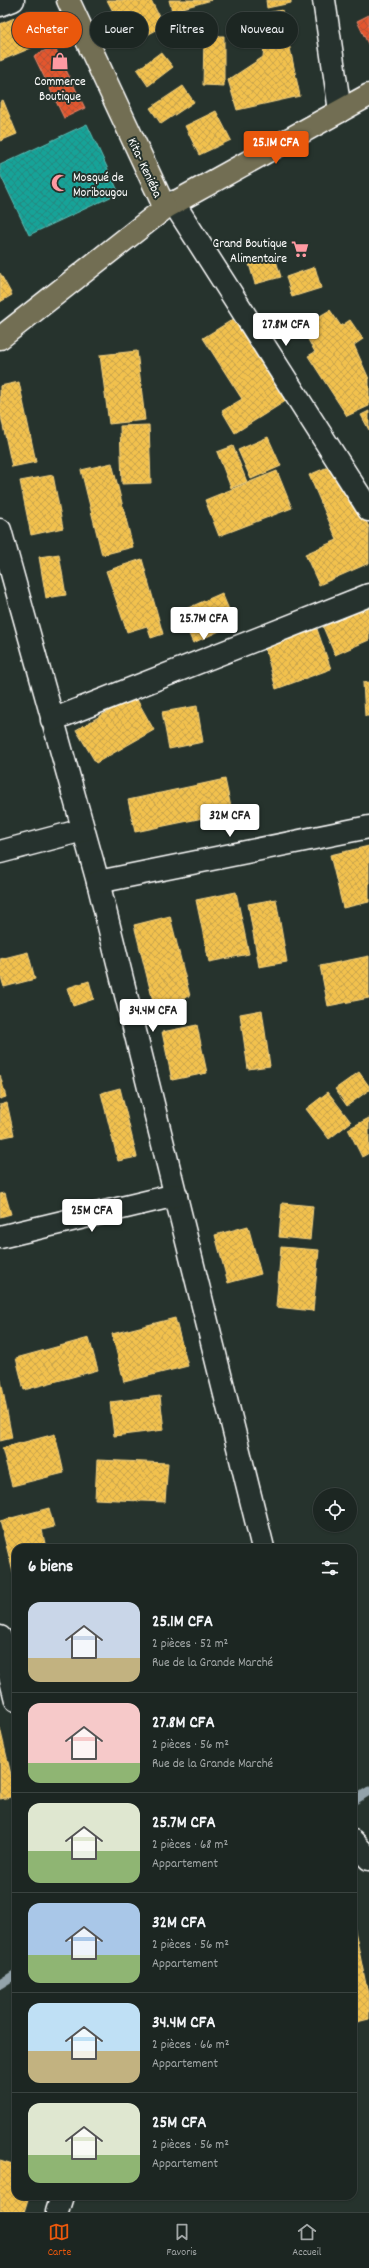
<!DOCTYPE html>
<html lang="fr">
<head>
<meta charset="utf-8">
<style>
  body { margin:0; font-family:Dekko,sans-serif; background:#29322f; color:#f1f3f6; height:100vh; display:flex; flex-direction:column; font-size:15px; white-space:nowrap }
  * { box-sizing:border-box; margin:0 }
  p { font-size:13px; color:#a0a5a5 }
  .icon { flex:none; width:22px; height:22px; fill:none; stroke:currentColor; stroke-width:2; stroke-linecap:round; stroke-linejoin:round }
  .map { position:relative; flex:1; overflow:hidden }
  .sheet { position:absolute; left:12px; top:1544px; width:345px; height:656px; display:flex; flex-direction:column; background:#1c2622; border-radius:12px; box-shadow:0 1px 3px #0004,0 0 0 1px #3a4340 }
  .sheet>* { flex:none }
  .top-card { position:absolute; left:12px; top:12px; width:345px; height:36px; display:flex; gap:8px }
  .fabs { position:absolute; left:313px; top:1488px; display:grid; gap:8px }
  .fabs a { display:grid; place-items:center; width:44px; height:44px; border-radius:50%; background:#1c2622; box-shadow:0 1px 3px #0004,0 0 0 1px #3a4340; font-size:20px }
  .price { position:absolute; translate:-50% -34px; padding:0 9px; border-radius:4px; background:#fff; color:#222; font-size:13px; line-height:26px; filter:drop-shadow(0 1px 2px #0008) }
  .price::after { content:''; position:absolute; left:50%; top:24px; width:12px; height:9px; margin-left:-6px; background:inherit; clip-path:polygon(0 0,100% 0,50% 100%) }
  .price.active { background:#ea580c; color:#fff }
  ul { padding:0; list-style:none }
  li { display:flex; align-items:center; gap:12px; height:100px; padding:0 16px }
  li+li { border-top:1px solid #3a4340 }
  li span { display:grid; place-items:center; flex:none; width:112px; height:80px; border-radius:12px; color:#555 }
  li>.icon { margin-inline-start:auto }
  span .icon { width:48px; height:48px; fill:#fffc; stroke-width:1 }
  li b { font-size:17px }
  h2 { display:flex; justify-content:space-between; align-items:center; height:48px; padding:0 16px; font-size:17px }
  .tag { padding:0 14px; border-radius:18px; background:#1c2622; box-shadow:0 1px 3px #0004,0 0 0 1px #3a4340; font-size:14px; line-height:36px }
  .tag.active { background:#ea580c; color:#fff }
  .dock { display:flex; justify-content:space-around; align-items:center; height:56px; border-top:1px solid #3a4340; background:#1c2622; font-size:11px; color:#a0a5a5 }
  .dock a { display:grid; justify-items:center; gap:2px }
  .dock .active { color:#ea580c }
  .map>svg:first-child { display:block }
</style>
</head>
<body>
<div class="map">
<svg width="369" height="2212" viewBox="0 0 369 2212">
  <defs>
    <pattern id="homes-cross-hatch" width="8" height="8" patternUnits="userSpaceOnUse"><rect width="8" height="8" fill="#f2c14e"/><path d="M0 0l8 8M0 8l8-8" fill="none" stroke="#c8a44e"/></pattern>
    <pattern id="shops-cross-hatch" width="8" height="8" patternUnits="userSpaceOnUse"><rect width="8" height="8" fill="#e4572e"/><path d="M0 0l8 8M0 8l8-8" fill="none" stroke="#af5338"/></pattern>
    <pattern id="public-cross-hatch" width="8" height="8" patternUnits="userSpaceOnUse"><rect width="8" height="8" fill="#17a398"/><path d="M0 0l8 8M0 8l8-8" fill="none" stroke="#278981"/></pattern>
  </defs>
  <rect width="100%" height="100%" fill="#26332d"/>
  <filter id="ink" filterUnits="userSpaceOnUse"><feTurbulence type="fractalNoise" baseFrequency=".025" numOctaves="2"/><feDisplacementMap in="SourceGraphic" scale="8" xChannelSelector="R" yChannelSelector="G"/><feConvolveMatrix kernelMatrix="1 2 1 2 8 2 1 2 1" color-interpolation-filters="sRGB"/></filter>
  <g filter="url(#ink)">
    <!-- homes -->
    <g fill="url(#homes-cross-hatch)" stroke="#f6d483">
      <polygon points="107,0 151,0 164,26 130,44"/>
      <polygon points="169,0 212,0 172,11"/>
      <polygon points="266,0 291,0 291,3 267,8"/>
      <polygon points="282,10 300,96 237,110 228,80 263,57 267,13"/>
      <polygon points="29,12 43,43 0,61 0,24"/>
      <polygon points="204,36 224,36 224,86 203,85"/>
      <polygon points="161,52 173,67 148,86 137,70"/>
      <polygon points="183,86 194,102 161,124 150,108"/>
      <polygon points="3,100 17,134 0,141 0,102"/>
      <polygon points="216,111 231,140 199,155 185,126"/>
      <polygon points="275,257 281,277 255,284 249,264"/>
      <polygon points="315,267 321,288 292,297 286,277"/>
      <polygon points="0,273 12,295 0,302"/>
      <polygon points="330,310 341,326 350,320 363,339 354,345 369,379 369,406 347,416 308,356 315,352 301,327"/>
      <polygon points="240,315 292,397 235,433 222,411 242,399 203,338"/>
      <polygon points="137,351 145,420 109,424 100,355"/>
      <polygon points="19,382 36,462 12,467 0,412 0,386"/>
      <polygon points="369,411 369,430 361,415"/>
      <polygon points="149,425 151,483 122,484 120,426"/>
      <polygon points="268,437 281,466 251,479 238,450"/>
      <polygon points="233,446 247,482 231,488 217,452"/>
      <polygon points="112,463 133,547 102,555 81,470"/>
      <polygon points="337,463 369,527 369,563 319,585 305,554 337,540 309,475"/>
      <polygon points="277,471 292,508 219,536 205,500"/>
      <polygon points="53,475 63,528 31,535 20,481"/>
      <polygon points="59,554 66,595 46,598 39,557"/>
      <polygon points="142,559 163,634 151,638 147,626 127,632 106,571"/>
      <polygon points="222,593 235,624 193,643 179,612"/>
      <polygon points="369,606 369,640 335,655 323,627"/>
      <polygon points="317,629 331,669 276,689 265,648"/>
      <polygon points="369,682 369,716 365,716 363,683"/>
      <polygon points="135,696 154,730 96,763 76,730"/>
      <polygon points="197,706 203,742 169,749 162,712"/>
      <polygon points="225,779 232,812 135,832 128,800"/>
      <polygon points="369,846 369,902 343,908 330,855"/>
      <polygon points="236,892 249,954 209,962 196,900"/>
      <polygon points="276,899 287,962 259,967 248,904"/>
      <polygon points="170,916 190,996 154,1005 134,925"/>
      <polygon points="28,952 35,979 4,987 0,974 0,959"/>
      <polygon points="369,956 369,998 328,1006 320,966"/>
      <polygon points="89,981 94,999 73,1006 67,988"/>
      <polygon points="262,1010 270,1066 248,1069 240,1014"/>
      <polygon points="197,1025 207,1073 172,1080 162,1032"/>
      <polygon points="359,1072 369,1086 369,1090 347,1106 335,1089"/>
      <polygon points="0,1075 6,1097 0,1099"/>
      <polygon points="120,1088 137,1157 118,1161 101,1093"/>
      <polygon points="328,1092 351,1122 329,1139 306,1109"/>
      <polygon points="7,1103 14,1135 0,1138 0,1105"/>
      <polygon points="369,1118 369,1153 362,1157 348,1129"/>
      <polygon points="5,1193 11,1214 0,1217 0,1194"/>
      <polygon points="282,1203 313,1206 310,1240 279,1237"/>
      <polygon points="248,1226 261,1274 228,1283 215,1235"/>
      <polygon points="281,1247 319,1250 313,1311 276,1307"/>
      <polygon points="175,1318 188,1366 124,1382 112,1334"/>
      <polygon points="89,1338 98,1370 24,1390 16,1358"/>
      <polygon points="0,1375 12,1438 0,1441"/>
      <polygon points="160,1396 164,1430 114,1436 110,1402"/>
      <polygon points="55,1434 64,1473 12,1486 2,1448"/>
      <polygon points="97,1460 168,1463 165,1502 95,1499"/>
      <polygon points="49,1508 54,1527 42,1530 46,1548 16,1548 16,1584 0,1521"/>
      <polygon points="0,1728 16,1796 0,1799"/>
      <polygon points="353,1921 369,1999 369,2019 353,2023"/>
      <polygon points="0,2160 16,2165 16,2196 29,2196 24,2212 0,2212"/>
    </g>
    <!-- shops -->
    <g fill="url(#shops-cross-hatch)" stroke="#ec896d">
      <polygon points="369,15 369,46 357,21"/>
      <polygon points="54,46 85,108 64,118 34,56"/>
    </g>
    <!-- public -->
    <polygon fill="url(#public-cross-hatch)" stroke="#5dbfb7" points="87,124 119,193 29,235 0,174 0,165"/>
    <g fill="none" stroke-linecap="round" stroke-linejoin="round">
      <!-- stream -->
      <g stroke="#93a3aa" stroke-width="9">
        <polyline points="353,1801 369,1791"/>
        <polyline points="0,1984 16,1974"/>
      </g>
      <!-- minor casing -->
      <g stroke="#fff" stroke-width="25">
        <g id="minor">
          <polyline points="324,0 340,111"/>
          <polyline points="0,5 13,0"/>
          <polyline points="173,202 369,510"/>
          <polyline points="0,530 98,882 263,1548"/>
          <polyline points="52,720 369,595"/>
          <polyline points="0,852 83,830"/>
          <polyline points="98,882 369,827"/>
          <polyline points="0,1237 176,1195"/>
          <polyline points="0,1637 16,1700"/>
          <polyline points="353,1841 369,1859"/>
          <polyline points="57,2212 62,2196"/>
        </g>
      </g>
      <!-- major casing -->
      <g stroke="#fff" stroke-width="25">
        <g id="major">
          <polyline points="165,208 369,95"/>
          <polyline points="0,338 165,208 68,0"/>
        </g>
      </g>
      <!-- minor -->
      <use href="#minor" stroke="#26332d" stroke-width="22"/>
      <!-- major -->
      <use href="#major" stroke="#726e52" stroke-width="22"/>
    </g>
  </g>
  <!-- icons -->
  <defs>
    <g id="shop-bare" transform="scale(1.38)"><path d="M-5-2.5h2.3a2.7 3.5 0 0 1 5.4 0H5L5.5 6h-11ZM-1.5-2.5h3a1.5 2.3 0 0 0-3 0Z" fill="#ff9aa2" stroke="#26332d" stroke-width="2.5" paint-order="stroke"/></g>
    <g id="mosque-bare" transform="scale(1.38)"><path d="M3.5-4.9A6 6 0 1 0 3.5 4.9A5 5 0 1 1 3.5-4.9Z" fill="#ff9aa2" stroke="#26332d" stroke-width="2.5" paint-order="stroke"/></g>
    <g id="supermarket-bare" transform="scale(1.38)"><path d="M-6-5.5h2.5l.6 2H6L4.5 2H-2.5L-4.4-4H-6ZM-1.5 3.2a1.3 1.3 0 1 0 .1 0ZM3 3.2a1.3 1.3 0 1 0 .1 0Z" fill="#ff9aa2" stroke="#26332d" stroke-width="2.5" paint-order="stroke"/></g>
  </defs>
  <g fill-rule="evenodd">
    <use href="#shop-bare" x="60" y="61"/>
    <use href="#mosque-bare" x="60" y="183"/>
    <use href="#supermarket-bare" x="300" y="249"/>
  </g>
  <g text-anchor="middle" stroke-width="4" stroke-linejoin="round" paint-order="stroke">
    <!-- poi labels -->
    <g font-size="13" fill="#fff" stroke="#26332d">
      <text x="60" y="85">Commerce<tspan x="60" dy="15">Boutique</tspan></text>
      <text x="73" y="181" text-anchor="start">Mosqué de<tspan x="73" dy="15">Moribougou</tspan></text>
      <text x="287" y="247" text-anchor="end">Grand Boutique<tspan x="287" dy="15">Alimentaire</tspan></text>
    </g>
    <!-- street labels -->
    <g font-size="13" fill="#fff" stroke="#26332d">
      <text transform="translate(146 167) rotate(65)" y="5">Kita- Keniéba</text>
    </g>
  </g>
</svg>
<div class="fabs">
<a><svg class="icon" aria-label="locate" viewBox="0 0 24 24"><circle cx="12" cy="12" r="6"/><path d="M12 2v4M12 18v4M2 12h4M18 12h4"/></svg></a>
</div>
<b class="price active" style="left:276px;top:165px">25.1M CFA</b>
<b class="price" style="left:286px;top:347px">27.8M CFA</b>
<b class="price" style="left:204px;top:641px">25.7M CFA</b>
<b class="price" style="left:230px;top:838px">32M CFA</b>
<b class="price" style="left:153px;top:1033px">34.4M CFA</b>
<b class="price" style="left:92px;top:1233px">25M CFA</b>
<div class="top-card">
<a class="tag active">Acheter</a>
<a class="tag">Louer</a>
<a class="tag">Filtres</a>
<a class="tag">Nouveau</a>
</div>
<section class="sheet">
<h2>6 biens<svg class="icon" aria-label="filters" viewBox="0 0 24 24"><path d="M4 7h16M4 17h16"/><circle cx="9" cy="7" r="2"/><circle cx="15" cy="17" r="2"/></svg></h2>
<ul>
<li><span style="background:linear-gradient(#c9d6e8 70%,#c2b280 0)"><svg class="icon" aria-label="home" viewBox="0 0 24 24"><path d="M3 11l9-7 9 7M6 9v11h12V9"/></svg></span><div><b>25.1M CFA</b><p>2 pièces · 52 m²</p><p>Rue de la Grande Marché</p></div></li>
<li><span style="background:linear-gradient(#f6c9c9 75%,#8fb573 0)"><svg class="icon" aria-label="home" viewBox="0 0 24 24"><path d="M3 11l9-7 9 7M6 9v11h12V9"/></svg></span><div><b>27.8M CFA</b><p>2 pièces · 56 m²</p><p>Rue de la Grande Marché</p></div></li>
<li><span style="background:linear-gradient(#dfe7d0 60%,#8fb573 0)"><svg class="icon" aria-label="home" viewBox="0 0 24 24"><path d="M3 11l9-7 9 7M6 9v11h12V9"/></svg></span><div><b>25.7M CFA</b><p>2 pièces · 68 m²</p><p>Appartement</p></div></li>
<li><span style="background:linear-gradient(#a9c7e8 65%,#8fb573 0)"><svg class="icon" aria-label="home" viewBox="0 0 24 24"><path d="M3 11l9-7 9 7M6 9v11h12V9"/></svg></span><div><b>32M CFA</b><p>2 pièces · 56 m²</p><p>Appartement</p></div></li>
<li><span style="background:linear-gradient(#bfe0f5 60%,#c2b280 0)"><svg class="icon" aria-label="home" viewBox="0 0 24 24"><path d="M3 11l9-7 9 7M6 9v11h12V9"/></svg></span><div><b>34.4M CFA</b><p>2 pièces · 66 m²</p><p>Appartement</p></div></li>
<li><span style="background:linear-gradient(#dfe7d0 65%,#8fb573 0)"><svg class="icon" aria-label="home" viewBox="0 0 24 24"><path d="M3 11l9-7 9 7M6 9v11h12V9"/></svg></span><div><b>25M CFA</b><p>2 pièces · 56 m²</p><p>Appartement</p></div></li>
</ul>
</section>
</div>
<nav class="dock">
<a class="active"><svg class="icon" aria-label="map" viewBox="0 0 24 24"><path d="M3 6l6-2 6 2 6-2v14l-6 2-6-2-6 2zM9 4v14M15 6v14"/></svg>Carte</a>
<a><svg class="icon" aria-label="saved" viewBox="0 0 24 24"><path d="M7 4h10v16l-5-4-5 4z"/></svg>Favoris</a>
<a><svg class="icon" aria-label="home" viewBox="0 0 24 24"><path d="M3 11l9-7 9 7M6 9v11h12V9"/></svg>Accueil</a>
</nav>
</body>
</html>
